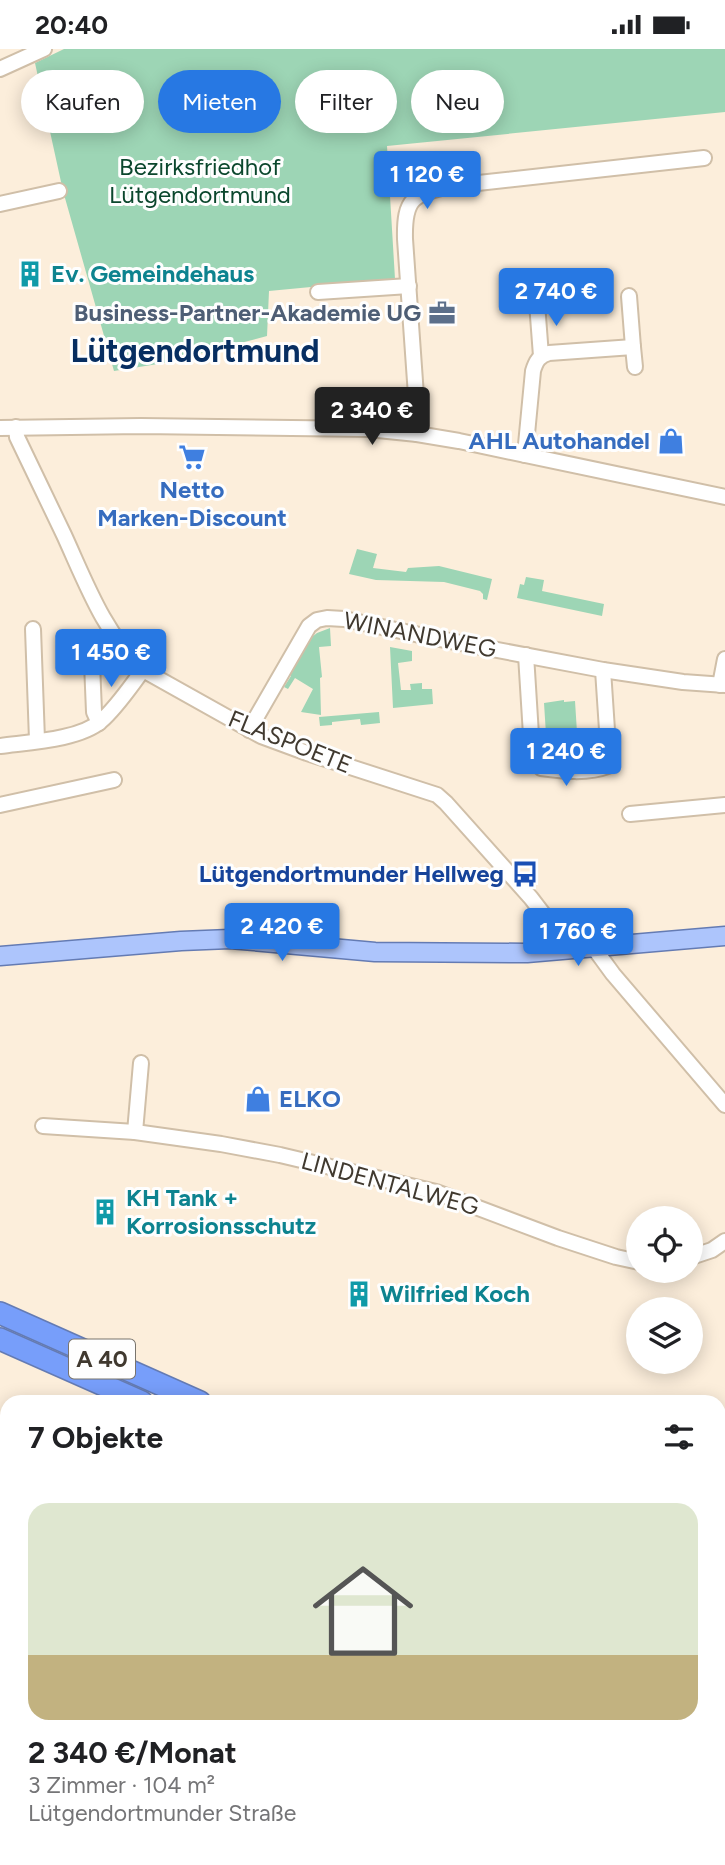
<!DOCTYPE html>
<html lang="de">
<head>
<meta charset="utf-8">
<style>
  body { margin:0; font-family:Figtree,sans-serif; background:#f2f2f2; color:#202124; height:100vh; display:flex; flex-direction:column; font-size:26px; white-space:nowrap }
  * { box-sizing:border-box; margin:0 }
  p { font-size:23px; color:#757577 }
  .icon { flex:none; width:38px; height:38px; fill:none; stroke:currentColor; stroke-width:2; stroke-linecap:round; stroke-linejoin:round }
  .map { position:relative; flex:1; overflow:hidden }
  .details { position:absolute; left:0px; top:1346px; width:726px; height:471px; display:flex; flex-direction:column; background:#fff; border-radius:21px 21px 0 0; box-shadow:0 4px 18px #0003 }
  .details>* { flex:none }
  .guide { position:absolute; left:21px; top:21px; width:684px; height:63px; display:flex; gap:14px }
  .buttons { position:absolute; left:626px; top:1157px; display:grid; gap:14px }
  .buttons a { display:grid; place-items:center; width:77px; height:77px; border-radius:50%; background:#fff; box-shadow:0 4px 18px #0003; font-size:35px }
  .price { position:absolute; translate:-50% -60px; padding:0 16px; border-radius:7px; background:#2778e3; color:#fff; font-size:23px; line-height:46px; filter:drop-shadow(0 2px 4px #0008) }
  .price::after { content:''; position:absolute; left:50%; top:42px; width:21px; height:16px; margin-left:-10px; background:inherit; clip-path:polygon(0 0,100% 0,50% 100%) }
  .price.active { background:#222; color:#fff }
  ul { padding:0; list-style:none }
  li { display:grid; align-content:center; gap:14px; height:371px; padding:0 28px }
  li span { display:grid; place-items:center; height:217px; border-radius:21px; color:#555 }
  li>.icon { margin-inline-start:auto }
  span .icon { width:126px; height:126px; fill:#fffc; stroke-width:1 }
  li b { font-size:30px }
  h2 { display:flex; justify-content:space-between; align-items:center; height:84px; padding:0 28px; font-size:30px }
  .pill { padding:0 24px; border-radius:32px; background:#fff; box-shadow:0 4px 18px #0003; font-size:24px; line-height:63px }
  .pill.active { background:#2778e3; color:#fff }
  .status { display:flex; justify-content:space-between; align-items:center; height:49px; padding:0 35px; background:#fff; direction:ltr }
  .status svg { height:19px; fill:currentColor }
  .map>svg:first-child { display:block }
</style>
</head>
<body>
<div class="status"><b>20:40</b><svg viewBox="0 0 49 12"><path d="M0 12V9h3v3zM5 12V6h3v6zM10 12V3h3v9zM15 12V0h3v12zM26 1h20v11H26zM47 4h2v5h-2z"/></svg></div>
<div class="map">
<svg width="725" height="1816" viewBox="0 0 725 1816">
  <rect width="100%" height="100%" fill="#fceedb"/>
  <!-- green -->
  <g fill="#9dd5b5">
    <polygon points="64,0 725,0 725,63 387,97 395,230 269,242 267,287 164,314 114,322 63,142 35,14"/>
    <polygon points="357,500 377,505 373,519 406,523 408,519 439,517 492,530 487,551 483,550 483,545 480,542 444,533 376,531 349,525"/>
    <polygon points="526,528 544,531 542,542 604,555 602,567 517,549 520,535 524,536"/>
    <polygon points="330,579 331,597 319,598 322,628 320,629 321,666 301,663 313,640 295,629 288,640 284,638 291,627 289,625 312,588 317,584"/>
    <polygon points="390,598 412,602 412,612 398,614 401,641 411,641 410,635 422,634 422,640 432,640 433,655 393,659"/>
    <polygon points="564,651 564,653 575,652 578,699 547,701 544,654"/>
    <polygon points="379,663 380,674 361,676 360,670 332,673 332,676 320,677 319,668"/>
    <polygon points="0,1464 7,1468 7,1810 719,1810 719,1600 725,1602 725,1816 0,1816"/>
  </g>
  <g fill="none" stroke-linecap="round" stroke-linejoin="round">
    <!-- stream -->
    <g stroke="#beddfe" stroke-width="3.5">
      <polyline points="311,1810 331,1815 344,1810"/>
      <polyline points="571,1810 581,1816"/>
    </g>
    <!-- minor casing -->
    <g stroke="#d0bfa8" stroke-width="18">
      <g id="minor">
        <polyline points="0,20 44,0"/>
        <polyline points="0,155 59,142"/>
        <polyline points="318,243 409,237"/>
        <polyline points="629,247 633,298"/>
        <polyline points="537,254 541,307"/>
        <path d="M 16,378 L 17,388 C 33,421 48,453 64,486 C 86,534 104,584 143,621 L 261,687 L 307,704 L 437,746 L 446,754 L 531,849 L 544,866 L 559,902"/>
        <polyline points="0,379 141,377 368,380 417,385 459,392 725,448"/>
        <path d="M 417,385 L 418,375 L 405,190 C 404,149 413,145 451,137 L 704,109"/>
        <path d="M 525,406 L 533,322 C 536,312 539,307 549,304 L 633,298 L 635,318"/>
        <polyline points="33,580 37,691"/>
        <path d="M 526,606 L 532,702 L 535,712 L 541,719 C 562,722 588,725 608,717 L 609,711 L 603,621"/>
        <polyline points="92,614 94,663 99,674"/>
        <polyline points="720,636 725,610"/>
        <polyline points="249,681 309,577 317,571 327,569 344,570 434,589 603,621 683,633 725,636"/>
        <path d="M 0,697 C 29,693 79,691 101,672 C 117,658 130,638 143,621"/>
        <polyline points="0,756 114,731"/>
        <polyline points="630,765 725,756"/>
        <polyline points="594,899 613,925 725,1056"/>
        <polyline points="43,1077 135,1083 221,1095 280,1106 436,1143 558,1189 616,1208 639,1213"/>
        <polyline points="135,1083 141,1014"/>
        <polyline points="691,1208 712,1201 725,1192"/>
      </g>
    </g>
    <!-- major casing -->
    <g stroke="#647bb3" stroke-width="21">
      <polyline id="major" points="0,907 181,892 230,890 375,903 527,904 725,887"/>
    </g>
    <!-- highway casing -->
    <g stroke="#647bb3" stroke-width="24">
      <g id="highway">
        <polyline points="0,1264 200,1353"/>
        <polyline points="0,1290 142,1353"/>
        <polyline points="719,1540 725,1542"/>
        <polyline points="719,1565 725,1567"/>
      </g>
    </g>
    <!-- minor -->
    <use href="#minor" stroke="#fff" stroke-width="14"/>
    <!-- major -->
    <use href="#major" stroke="#adc5fc" stroke-width="18"/>
    <!-- highway -->
    <use href="#highway" stroke="#779efa" stroke-width="21"/>
  </g>
  <!-- icons -->
  <defs>
    <g id="building-bare" transform="scale(2.1)"><path d="M-4-6H4V6H1V3H-1V6H-4ZM-2.5-4.3h1.7v1.8h-1.7ZM.8-4.3h1.7v1.8H.8ZM-2.5-1h1.7V.8h-1.7ZM.8-1h1.7V.8H.8Z" fill="#0f9aa8" stroke="#fefefe" stroke-width="2.5" paint-order="stroke"/></g>
    <g id="office-bare" transform="scale(2.1)"><path d="M-6-3h4V-5.5h4V-3h4V5H-6ZM-1-4.5V-3h2v-1.5ZM-6 0V1H6V0Z" fill="#5c6f8a" stroke="#fefefe" stroke-width="2.5" paint-order="stroke"/></g>
    <g id="shop-bare" transform="scale(2.1)"><path d="M-5-2.5h2.3a2.7 3.5 0 0 1 5.4 0H5L5.5 6h-11ZM-1.5-2.5h3a1.5 2.3 0 0 0-3 0Z" fill="#3f7fe0" stroke="#fefefe" stroke-width="2.5" paint-order="stroke"/></g>
    <g id="supermarket-bare" transform="scale(2.1)"><path d="M-6-5.5h2.5l.6 2H6L4.5 2H-2.5L-4.4-4H-6ZM-1.5 3.2a1.3 1.3 0 1 0 .1 0ZM3 3.2a1.3 1.3 0 1 0 .1 0Z" fill="#3f7fe0" stroke="#fefefe" stroke-width="2.5" paint-order="stroke"/></g>
    <g id="bus-bare" transform="scale(2.1)"><path d="M-5-6H5V4H4V6H2V4H-2V6H-4V4H-5ZM-3.5-4V0h7V-4ZM-3.5 1.2v1.5H-2V1.2ZM2 1.2v1.5H3.5V1.2Z" fill="#1a4fb4" stroke="#fefefe" stroke-width="2.5" paint-order="stroke"/></g>
  </defs>
  <g fill-rule="evenodd">
    <use href="#building-bare" x="30" y="225"/>
    <use href="#office-bare" x="442" y="264"/>
    <use href="#shop-bare" x="671" y="392"/>
    <use href="#supermarket-bare" x="192" y="408"/>
    <use href="#bus-bare" x="525" y="825"/>
    <use href="#shop-bare" x="258" y="1050"/>
    <use href="#building-bare" x="105" y="1163"/>
    <use href="#building-bare" x="359" y="1245"/>
  </g>
  <g text-anchor="middle" stroke-width="6" stroke-linejoin="round" paint-order="stroke">
    <!-- shield labels -->
    <rect fill="#fefefe" stroke="#79746d" stroke-width="2" x="69" y="1290.5" width="66" height="39" rx="5"/>
    <g font-size="23" font-weight="bold" fill="#40392f">
      <text x="102" y="1318">A 40</text>
    </g>
    <!-- park labels -->
    <g font-size="24" fill="#0b472d" stroke="#fefefe">
      <text x="200" y="126">Bezirksfriedhof<tspan x="200" dy="28">Lütgendortmund</tspan></text>
    </g>
    <!-- culture labels -->
    <g font-size="24" font-weight="bold" fill="#0d838f" stroke="#fefefe" text-anchor="start">
      <text x="51" y="233">Ev. Gemeindehaus</text>
      <text x="126" y="1157">KH Tank +<tspan x="126" dy="28">Korrosionsschutz</tspan></text>
      <text x="380" y="1253">Wilfried Koch</text>
    </g>
    <!-- service labels -->
    <g font-size="24" font-weight="bold" fill="#4e5e75" stroke="#fefefe" text-anchor="end">
      <text x="421" y="272">Business-Partner-Akademie UG</text>
    </g>
    <!-- shop labels -->
    <g font-size="24" font-weight="bold" fill="#366cbe" stroke="#fefefe" text-anchor="end">
      <text x="650" y="400">AHL Autohandel</text>
      <text x="192" y="449" text-anchor="middle">Netto<tspan x="192" dy="28">Marken-Discount</tspan></text>
      <text x="279" y="1058" text-anchor="start">ELKO</text>
    </g>
    <!-- street labels -->
    <g font-size="24" fill="#40392f" stroke="#fefefe">
      <text transform="translate(420 586) rotate(11)" y="8">WINANDWEG</text>
      <text transform="translate(290 693) rotate(22)" y="8">FLASPOETE</text>
      <text transform="translate(390 1135) rotate(15)" y="8">LINDENTALWEG</text>
    </g>
    <!-- transit labels -->
    <g font-size="24" font-weight="bold" fill="#164399" stroke="#fefefe" text-anchor="end">
      <text x="504" y="833">Lütgendortmunder Hellweg</text>
    </g>
    <!-- district labels -->
    <g font-size="32" font-weight="bold" fill="#072e61" stroke="#fefefe">
      <text x="195" y="313">Lütgendortmund</text>
    </g>
  </g>
</svg>
<div class="buttons">
<a><svg class="icon" aria-label="locate" viewBox="0 0 24 24"><circle cx="12" cy="12" r="6"/><path d="M12 2v4M12 18v4M2 12h4M18 12h4"/></svg></a>
<a><svg class="icon" aria-label="layers" viewBox="0 0 24 24"><path d="M12 4l9 5-9 5-9-5zM3 14l9 5 9-5"/></svg></a>
</div>
<b class="price" style="left:427px;top:162px">1 120 €</b>
<b class="price" style="left:556px;top:279px">2 740 €</b>
<b class="price active" style="left:372px;top:398px">2 340 €</b>
<b class="price" style="left:111px;top:640px">1 450 €</b>
<b class="price" style="left:566px;top:739px">1 240 €</b>
<b class="price" style="left:282px;top:914px">2 420 €</b>
<b class="price" style="left:578px;top:919px">1 760 €</b>
<div class="guide">
<a class="pill">Kaufen</a>
<a class="pill active">Mieten</a>
<a class="pill">Filter</a>
<a class="pill">Neu</a>
</div>
<section class="details">
<h2>7 Objekte<svg class="icon" aria-label="filters" viewBox="0 0 24 24"><path d="M4 7h16M4 17h16"/><circle cx="9" cy="7" r="2"/><circle cx="15" cy="17" r="2"/></svg></h2>
<ul>
<li><span style="background:linear-gradient(#dfe7d0 70%,#c2b280 0)"><svg class="icon" aria-label="home" viewBox="0 0 24 24"><path d="M3 11l9-7 9 7M6 9v11h12V9"/></svg></span><div><b>2 340 €/Monat</b><p>3 Zimmer · 104 m²</p><p>Lütgendortmunder Straße</p></div></li>
</ul>
</section>
</div>
</body>
</html>
